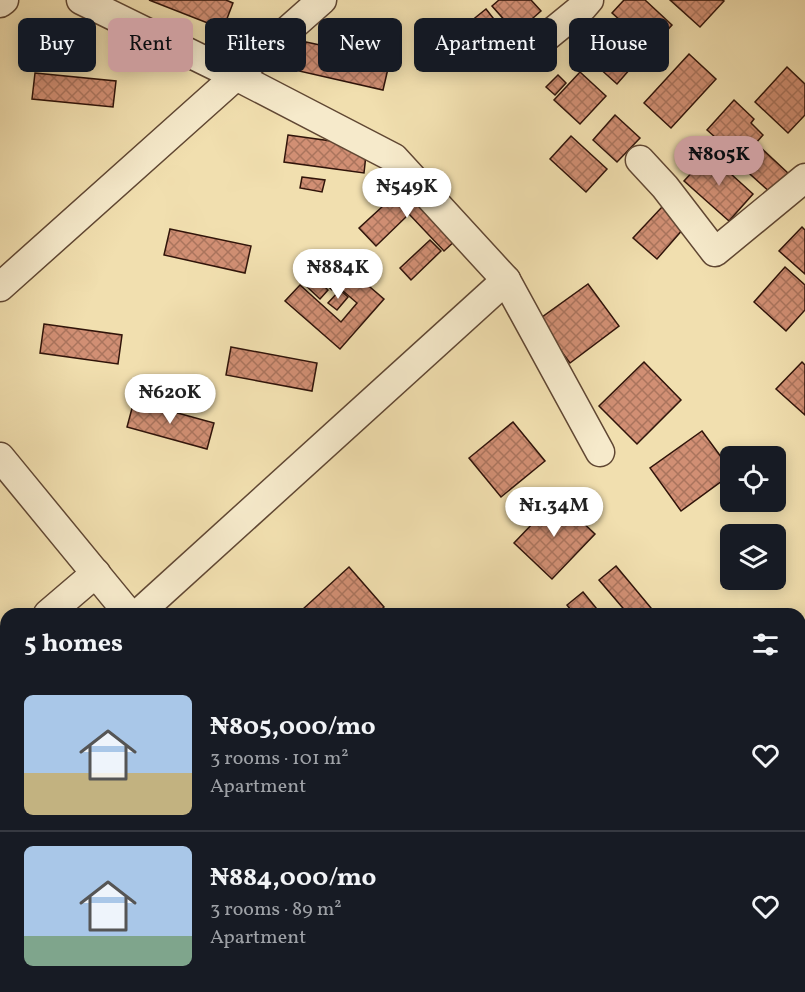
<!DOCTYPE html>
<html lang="en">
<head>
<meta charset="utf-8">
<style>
  body { margin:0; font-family:Vollkorn,serif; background:#20242c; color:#f1f3f6; height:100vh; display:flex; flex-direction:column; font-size:22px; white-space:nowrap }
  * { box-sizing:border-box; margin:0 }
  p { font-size:20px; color:#9ea1a6 }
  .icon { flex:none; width:33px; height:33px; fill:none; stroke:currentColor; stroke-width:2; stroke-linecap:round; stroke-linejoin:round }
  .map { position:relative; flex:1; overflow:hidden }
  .drawer { position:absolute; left:0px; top:608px; width:806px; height:386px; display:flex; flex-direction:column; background:#171b24; border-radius:18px 18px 0 0; box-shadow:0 3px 15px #0003 }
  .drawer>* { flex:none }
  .top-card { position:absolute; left:18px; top:18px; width:770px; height:54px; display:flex; gap:12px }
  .buttons { position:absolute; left:720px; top:446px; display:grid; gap:12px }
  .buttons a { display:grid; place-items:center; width:66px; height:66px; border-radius:9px; background:#171b24; box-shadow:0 3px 15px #0003; font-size:30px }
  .price { position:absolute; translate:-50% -51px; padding:0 14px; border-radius:21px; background:#fff; color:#222; font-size:20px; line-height:39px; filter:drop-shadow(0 2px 3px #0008) }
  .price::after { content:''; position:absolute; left:50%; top:36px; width:18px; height:14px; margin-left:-9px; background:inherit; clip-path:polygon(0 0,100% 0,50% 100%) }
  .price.on { background:#c59692; color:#111 }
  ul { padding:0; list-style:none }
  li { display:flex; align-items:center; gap:18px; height:150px; padding:0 24px }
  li+li { border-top:2px solid #363941 }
  li span { display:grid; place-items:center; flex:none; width:168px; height:120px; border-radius:9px; color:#555 }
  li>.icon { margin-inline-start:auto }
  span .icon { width:72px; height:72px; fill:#fffc; stroke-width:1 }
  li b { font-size:26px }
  h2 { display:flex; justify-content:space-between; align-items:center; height:72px; padding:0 24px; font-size:26px }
  .pill { padding:0 21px; border-radius:9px; background:#171b24; box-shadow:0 3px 15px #0003; font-size:21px; line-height:54px }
  .pill.on { background:#c59692; color:#111 }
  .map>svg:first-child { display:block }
</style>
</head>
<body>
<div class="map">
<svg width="805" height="992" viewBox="0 0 805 992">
  <defs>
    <pattern id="building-cross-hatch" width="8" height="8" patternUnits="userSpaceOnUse" patternTransform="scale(1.5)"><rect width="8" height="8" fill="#d18f74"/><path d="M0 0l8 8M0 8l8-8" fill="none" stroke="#aa745d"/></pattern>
  </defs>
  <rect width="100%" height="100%" fill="#f1dfaf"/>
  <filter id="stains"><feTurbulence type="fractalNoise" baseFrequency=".00333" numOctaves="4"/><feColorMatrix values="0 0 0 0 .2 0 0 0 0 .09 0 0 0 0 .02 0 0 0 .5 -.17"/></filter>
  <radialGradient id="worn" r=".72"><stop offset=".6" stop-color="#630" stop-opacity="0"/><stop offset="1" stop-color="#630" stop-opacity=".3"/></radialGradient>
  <!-- building -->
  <g fill="url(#building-cross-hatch)" stroke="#30140a" stroke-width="1.5">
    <polygon points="149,0 226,0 233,3 223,29"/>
    <polygon points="499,0 531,0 541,11 516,33 492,6"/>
    <polygon points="624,0 645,0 672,25 651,48 612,13"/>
    <polygon points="670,0 722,0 724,1 700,27"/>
    <polygon points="486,9 508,37 477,61 455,34"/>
    <polygon points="617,26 645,52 617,84 588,58"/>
    <polygon points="306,42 390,60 383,90 299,71"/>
    <polygon points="41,44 60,47 58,64 38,61"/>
    <polygon points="689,54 716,79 671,128 644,103"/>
    <polygon points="787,67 805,84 805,115 788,133 755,102"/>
    <polygon points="580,72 606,96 580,124 554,100"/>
    <polygon points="35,73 116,81 113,107 32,99"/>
    <polygon points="558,75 566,83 555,95 546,87"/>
    <polygon points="734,100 754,119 751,123 763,135 741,160 707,130"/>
    <polygon points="615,115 640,138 617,162 593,140"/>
    <polygon points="288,135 367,146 364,173 284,162"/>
    <polygon points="571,136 607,169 586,192 550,159"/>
    <polygon points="760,147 789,174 771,193 742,167"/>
    <polygon points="709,154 753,194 729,221 684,181"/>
    <polygon points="302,177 325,180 322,192 300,188"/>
    <polygon points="407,184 458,238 444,251 409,214 376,246 359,228"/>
    <polygon points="662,207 684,228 657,259 633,238"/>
    <polygon points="802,227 805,230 805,274 779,251"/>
    <polygon points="170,229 251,246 245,273 164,255"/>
    <polygon points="430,240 441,251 411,280 400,268"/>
    <polygon points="328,251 384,299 340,349 285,301 300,285 341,322 357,303 336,285 332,290 310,271"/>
    <polygon points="785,267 805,285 805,310 786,331 754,302"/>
    <polygon points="310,273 328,290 320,299 302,282"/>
    <polygon points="588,284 619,326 570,363 538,320"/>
    <polygon points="340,290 348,297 337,310 328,303"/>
    <polygon points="44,324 122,335 118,364 40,353"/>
    <polygon points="231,347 317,363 312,391 226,375"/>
    <polygon points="644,362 681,400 637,444 599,406"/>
    <polygon points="802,362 805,365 805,415 776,389"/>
    <polygon points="134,401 214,423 207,449 127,427"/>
    <polygon points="513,422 545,461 501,497 469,458"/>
    <polygon points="702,431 730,469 730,475 681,511 650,468"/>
    <polygon points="557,498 595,534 552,579 514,543"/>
    <polygon points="616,566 656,614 628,614 599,580"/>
    <polygon points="349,567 384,607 377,614 307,614 303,609"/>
    <polygon points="583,592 601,614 574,614 567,605"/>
    <polygon points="805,722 805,777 800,771 800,727"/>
    <polygon points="6,731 6,778 0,779 0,745 5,744 3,732"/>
    <polygon points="800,807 805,811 805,859 800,854"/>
    <polygon points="6,838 6,869 0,871 0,840"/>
    <polygon points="488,987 496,987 500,992 482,992"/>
    <polygon points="545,987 592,987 586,992 538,992"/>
    <polygon points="662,987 700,987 704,992 666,992"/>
  </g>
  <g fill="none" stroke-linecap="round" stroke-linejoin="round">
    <!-- minor casing -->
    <g stroke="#604733" stroke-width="31">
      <g id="minor">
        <polyline points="81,0 236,76 394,158 506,280 600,452"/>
        <polyline points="0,3 4,0"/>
        <polyline points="540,42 583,7 589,0"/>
        <polyline points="640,160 665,187 715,252 805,178"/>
        <polyline points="0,287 236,76 322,0"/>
        <polyline points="0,457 129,614"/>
        <polyline points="48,614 96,573"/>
        <polyline points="138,614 506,280"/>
        <polyline points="0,653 6,648"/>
        <polyline points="729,987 732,992"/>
        <polyline points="107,992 114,987"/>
        <polyline points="407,992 413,987"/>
        <polyline points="800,992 805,984"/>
      </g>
    </g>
    <!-- minor -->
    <use href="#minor" stroke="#f6eacb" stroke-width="28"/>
  </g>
  <rect width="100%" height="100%" filter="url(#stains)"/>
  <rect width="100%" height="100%" fill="url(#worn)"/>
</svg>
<div class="buttons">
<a><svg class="icon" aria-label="locate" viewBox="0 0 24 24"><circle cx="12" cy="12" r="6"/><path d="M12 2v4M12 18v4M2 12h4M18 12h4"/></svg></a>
<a><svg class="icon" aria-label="layers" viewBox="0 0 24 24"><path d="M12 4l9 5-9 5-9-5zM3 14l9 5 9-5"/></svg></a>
</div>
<b class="price on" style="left:719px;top:187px">₦805K</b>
<b class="price" style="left:407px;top:219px">₦549K</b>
<b class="price" style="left:338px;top:300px">₦884K</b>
<b class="price" style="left:170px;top:425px">₦620K</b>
<b class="price" style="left:554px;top:538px">₦1.34M</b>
<div class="top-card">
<a class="pill">Buy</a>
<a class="pill on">Rent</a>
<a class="pill">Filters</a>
<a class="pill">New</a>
<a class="pill">Apartment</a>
<a class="pill">House</a>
</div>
<section class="drawer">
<h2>5 homes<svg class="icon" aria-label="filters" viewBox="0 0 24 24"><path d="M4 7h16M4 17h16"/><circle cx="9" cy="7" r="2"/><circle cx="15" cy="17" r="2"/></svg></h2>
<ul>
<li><span style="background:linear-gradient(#a9c7e8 65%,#c2b280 0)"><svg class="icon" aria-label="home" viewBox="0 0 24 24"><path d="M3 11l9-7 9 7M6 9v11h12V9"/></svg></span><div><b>₦805,000/mo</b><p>3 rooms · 101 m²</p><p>Apartment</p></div><svg class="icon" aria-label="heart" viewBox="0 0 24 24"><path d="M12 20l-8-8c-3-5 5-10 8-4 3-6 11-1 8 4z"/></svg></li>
<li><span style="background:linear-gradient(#a9c7e8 75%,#7fa58c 0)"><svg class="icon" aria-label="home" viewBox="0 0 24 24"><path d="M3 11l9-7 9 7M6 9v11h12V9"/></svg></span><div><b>₦884,000/mo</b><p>3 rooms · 89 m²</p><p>Apartment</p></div><svg class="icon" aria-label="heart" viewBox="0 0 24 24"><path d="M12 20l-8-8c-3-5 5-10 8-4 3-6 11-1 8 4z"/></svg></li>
</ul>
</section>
</div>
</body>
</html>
